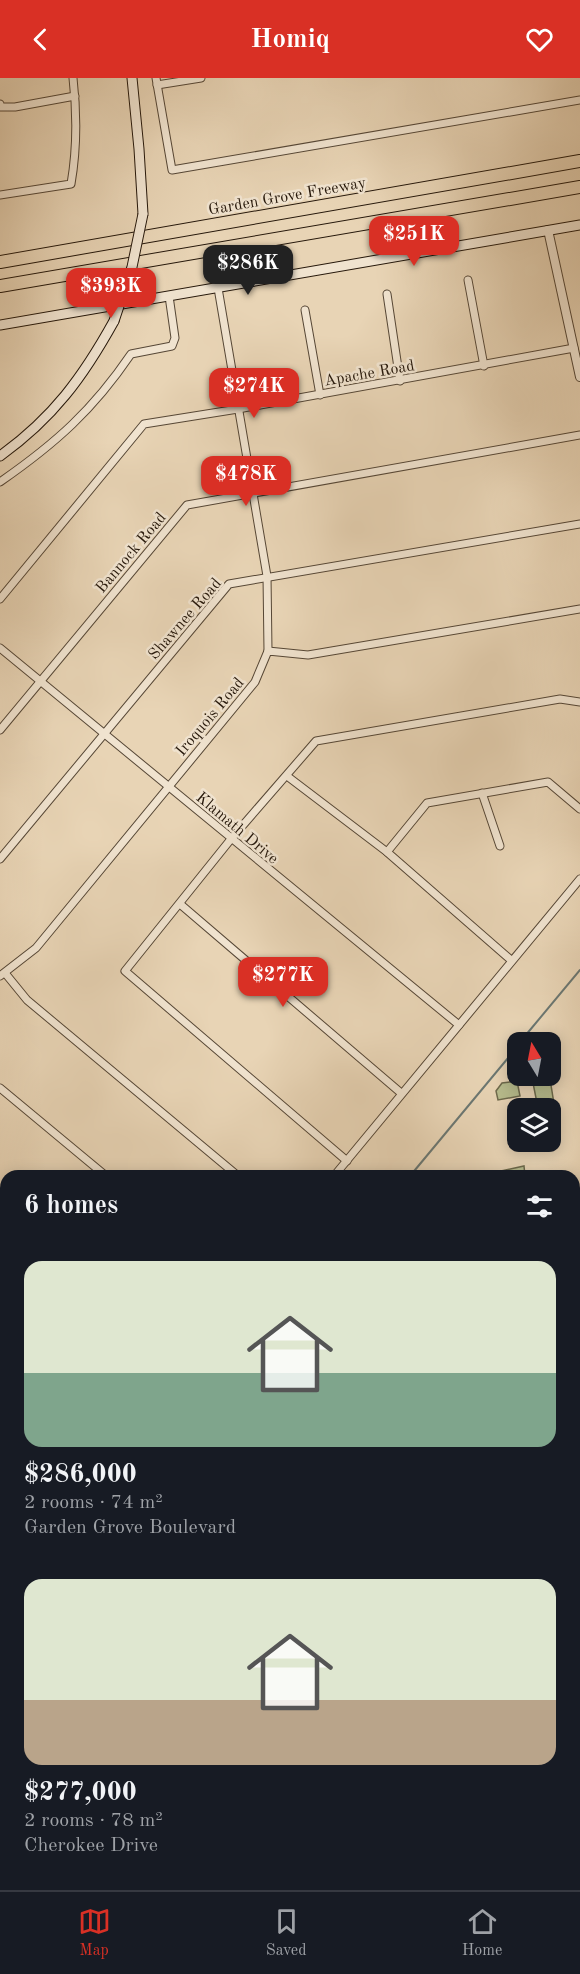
<!DOCTYPE html>
<html lang="en">
<head>
<meta charset="utf-8">
<style>
  body { margin:0; font-family:"Old Standard TT",serif; background:#242831; color:#f1f3f6; height:100vh; display:flex; flex-direction:column; font-size:22px; white-space:nowrap }
  * { box-sizing:border-box; margin:0 }
  p { font-size:20px; color:#9ea1a6 }
  .icon { flex:none; width:33px; height:33px; fill:none; stroke:currentColor; stroke-width:2; stroke-linecap:round; stroke-linejoin:round }
  .map { position:relative; flex:1; overflow:hidden }
  .panel { position:absolute; left:0px; top:1092px; width:580px; height:720px; display:flex; flex-direction:column; background:#171b24; border-radius:18px 18px 0 0; box-shadow:0 3px 15px #0003 }
  .panel>* { flex:none }
  .needle { width:39px; rotate:350deg }
  .tools { position:absolute; left:507px; top:954px; display:grid; gap:12px }
  .tools a { display:grid; place-items:center; width:54px; height:54px; border-radius:12px; background:#171b24; box-shadow:0 3px 15px #0003; font-size:30px }
  .price { position:absolute; translate:-50% -51px; padding:0 14px; border-radius:12px; background:#d93025; color:#fff; font-size:20px; line-height:39px; filter:drop-shadow(0 2px 3px #0008) }
  .price::after { content:''; position:absolute; left:50%; top:36px; width:18px; height:14px; margin-left:-9px; background:inherit; clip-path:polygon(0 0,100% 0,50% 100%) }
  .price.on { background:#222; color:#fff }
  ul { padding:0; list-style:none }
  li { display:grid; align-content:center; gap:12px; height:318px; padding:0 24px }
  li span { display:grid; place-items:center; height:186px; border-radius:18px; color:#555 }
  li>.icon { margin-inline-start:auto }
  span .icon { width:108px; height:108px; fill:#fffc; stroke-width:1 }
  li b { font-size:26px }
  h2 { display:flex; justify-content:space-between; align-items:center; height:72px; padding:0 24px; font-size:26px }
  header { display:flex; justify-content:space-between; align-items:center; height:78px; padding:0 24px; background:#d93025; color:#fff; font-size:27px; font-weight:700 }
  .tab-bar { display:flex; justify-content:space-around; align-items:center; height:84px; border-top:2px solid #363941; background:#171b24; font-size:16px; color:#9ea1a6 }
  .tab-bar a { display:grid; justify-items:center; gap:3px }
  .tab-bar .on { color:#d93025 }
  .map>svg:first-child { display:block }
</style>
</head>
<body>
<header><svg class="icon" aria-label="back" viewBox="0 0 24 24"><path d="M15 5l-7 7 7 7"/></svg>Homiq<svg class="icon" aria-label="heart" viewBox="0 0 24 24"><path d="M12 20l-8-8c-3-5 5-10 8-4 3-6 11-1 8 4z"/></svg></header>
<div class="map">
<svg width="580" height="1812" viewBox="0 0 580 1812">
  <rect width="100%" height="100%" fill="#e8d4b5"/>
  <filter id="stains"><feTurbulence type="fractalNoise" baseFrequency=".00333" numOctaves="4"/><feColorMatrix values="0 0 0 0 .2 0 0 0 0 .09 0 0 0 0 .02 0 0 0 .5 -.17"/></filter>
  <radialGradient id="worn" r=".72"><stop offset=".6" stop-color="#630" stop-opacity="0"/><stop offset="1" stop-color="#630" stop-opacity=".3"/></radialGradient>
  <!-- green -->
  <g fill="#b7bc8d" stroke="#6e6a4c" stroke-width="1.5">
    <polygon points="550,1001 555,1032 538,1030 533,1005"/>
    <polygon points="517,1003 520,1018 498,1022 496,1013 502,1005"/>
    <polygon points="524,1088 525,1098 478,1098"/>
    <polygon points="580,1158 580,1227 575,1228 575,1159"/>
    <polygon points="580,1258 580,1343 575,1344 575,1259"/>
    <polygon points="0,1677 6,1681 6,1733 0,1726"/>
    <polygon points="575,1790 579,1812 552,1812 550,1806 574,1806"/>
    <polygon points="113,1806 140,1806 141,1812 122,1812"/>
  </g>
  <g fill="none" stroke-linecap="round" stroke-linejoin="round">
    <!-- stream -->
    <g stroke="#6b7772" stroke-width="2">
      <polyline points="520,964 580,892"/>
      <polyline points="410,1098 518,968"/>
      <polyline points="574,1502 580,1501"/>
      <polyline points="0,1596 6,1589"/>
    </g>
    <!-- minor casing -->
    <g stroke="#564736" stroke-width="9">
      <g id="minor">
        <polyline points="156,0 172,92 580,22"/>
        <polyline points="157,7 201,0"/>
        <polyline points="0,26 0,29 15,29 75,18"/>
        <path d="M 0,117 L 71,106 C 77,71 77,35 73,0"/>
        <polyline points="468,202 484,288"/>
        <polyline points="218,210 267,498 268,573"/>
        <polyline points="387,216 400,303"/>
        <polyline points="305,232 320,317"/>
        <path d="M 0,404 C 56,365 93,332 131,276 L 172,268 L 175,260 L 169,218"/>
        <polyline points="0,521 144,346 238,331 574,270"/>
        <polyline points="0,570 459,947"/>
        <polyline points="0,652 187,427 580,357"/>
        <polyline points="287,698 387,774 511,882"/>
        <polyline points="482,715 500,768"/>
        <polyline points="387,774 427,725 548,704 580,731"/>
        <polyline points="0,781 229,506 580,446"/>
        <polyline points="180,826 401,1015"/>
        <polyline points="5,895 27,922 238,1098"/>
        <polyline points="0,898 36,870 255,604 268,573 308,577 580,531"/>
        <polyline points="0,1010 106,1098"/>
        <polyline points="347,1083 125,893 231,761 316,663 560,621 580,624"/>
        <polyline points="334,1098 580,801"/>
        <polyline points="0,1115 6,1120"/>
        <polyline points="0,1224 6,1229"/>
        <polyline points="0,1370 6,1363"/>
        <polyline points="0,1500 6,1493"/>
        <polyline points="0,1626 6,1619"/>
        <polyline points="0,1668 6,1672"/>
        <polyline points="574,1733 580,1732"/>
        <polyline points="574,1766 580,1795"/>
        <polyline points="359,1806 361,1812"/>
      </g>
    </g>
    <!-- tertiary casing -->
    <g stroke="#564736" stroke-width="10">
      <polyline id="tertiary" points="548,152 580,299"/>
    </g>
    <!-- secondary casing -->
    <g stroke="#26180b" stroke-width="11">
      <g id="secondary">
        <polyline points="132,0 139,71 143,136"/>
        <polyline points="0,247 580,147"/>
        <path d="M 0,378 C 53,340 83,299 114,243"/>
      </g>
    </g>
    <!-- motorway casing -->
    <g stroke="#26180b" stroke-width="14">
      <g id="motorway">
        <polyline points="0,184 580,83"/>
        <polyline points="0,208 580,109"/>
        <polyline points="0,1777 6,1781"/>
        <polyline points="0,1787 6,1792"/>
        <polyline points="27,1806 35,1812"/>
        <polyline points="52,1806 67,1812"/>
        <polyline points="0,1808 6,1812"/>
      </g>
    </g>
    <!-- minor -->
    <use href="#minor" stroke="#f0e3cf" stroke-width="7"/>
    <!-- tertiary -->
    <use href="#tertiary" stroke="#f0e3cf" stroke-width="8"/>
    <!-- secondary -->
    <use href="#secondary" stroke="#f0e3cf" stroke-width="9"/>
    <!-- motorway -->
    <use href="#motorway" stroke="#e8d4b5" stroke-width="12"/>
    <!-- secondary-bridge casing -->
    <g stroke="#26180b" stroke-width="11" stroke-linecap="butt">
      <polyline id="secondary-bridge" points="114,243 132,189 143,136"/>
    </g>
    <!-- secondary-bridge -->
    <use href="#secondary-bridge" stroke="#f0e3cf" stroke-width="9"/>
  </g>
  <g text-anchor="middle" stroke-width="5" stroke-linejoin="round" paint-order="stroke">
    <!-- street labels -->
    <g font-size="16" fill="#26180b" stroke="#f0e3cf">
      <text transform="translate(287 117) rotate(-10)" y="6">Garden Grove Freeway</text>
      <text transform="translate(369 294) rotate(-10)" y="6">Apache Road</text>
      <text transform="translate(130 474) rotate(-50)" y="6">Bannock Road</text>
      <text transform="translate(184 540) rotate(-49)" y="6">Shawnee Road</text>
      <text transform="translate(209 638) rotate(-50)" y="6">Iroquois Road</text>
      <text transform="translate(238 749) rotate(40)" y="6">Klamath Drive</text>
    </g>
  </g>
  <rect width="100%" height="100%" filter="url(#stains)"/>
  <rect width="100%" height="100%" fill="url(#worn)"/>
</svg>
<div class="tools">
<a><svg class="needle" viewBox="-14 -14 28 28"><path d="M0-13l5 13h-10z" fill="#e53935"/><path d="M0 13l5-13h-10z" fill="#9ea1a6"/></svg></a>
<a><svg class="icon" aria-label="layers" viewBox="0 0 24 24"><path d="M12 4l9 5-9 5-9-5zM3 14l9 5 9-5"/></svg></a>
</div>
<b class="price" style="left:414px;top:189px">$251K</b>
<b class="price on" style="left:248px;top:218px">$286K</b>
<b class="price" style="left:111px;top:241px">$393K</b>
<b class="price" style="left:254px;top:341px">$274K</b>
<b class="price" style="left:246px;top:429px">$478K</b>
<b class="price" style="left:283px;top:930px">$277K</b>
<section class="panel">
<h2>6 homes<svg class="icon" aria-label="filters" viewBox="0 0 24 24"><path d="M4 7h16M4 17h16"/><circle cx="9" cy="7" r="2"/><circle cx="15" cy="17" r="2"/></svg></h2>
<ul>
<li><span style="background:linear-gradient(#dfe7d0 60%,#7fa58c 0)"><svg class="icon" aria-label="home" viewBox="0 0 24 24"><path d="M3 11l9-7 9 7M6 9v11h12V9"/></svg></span><div><b>$286,000</b><p>2 rooms · 74 m²</p><p>Garden Grove Boulevard</p></div></li>
<li><span style="background:linear-gradient(#dfe7d0 65%,#b9a48a 0)"><svg class="icon" aria-label="home" viewBox="0 0 24 24"><path d="M3 11l9-7 9 7M6 9v11h12V9"/></svg></span><div><b>$277,000</b><p>2 rooms · 78 m²</p><p>Cherokee Drive</p></div></li>
</ul>
</section>
</div>
<nav class="tab-bar">
<a class="on"><svg class="icon" aria-label="map" viewBox="0 0 24 24"><path d="M3 6l6-2 6 2 6-2v14l-6 2-6-2-6 2zM9 4v14M15 6v14"/></svg>Map</a>
<a><svg class="icon" aria-label="saved" viewBox="0 0 24 24"><path d="M7 4h10v16l-5-4-5 4z"/></svg>Saved</a>
<a><svg class="icon" aria-label="home" viewBox="0 0 24 24"><path d="M3 11l9-7 9 7M6 9v11h12V9"/></svg>Home</a>
</nav>
</body>
</html>
